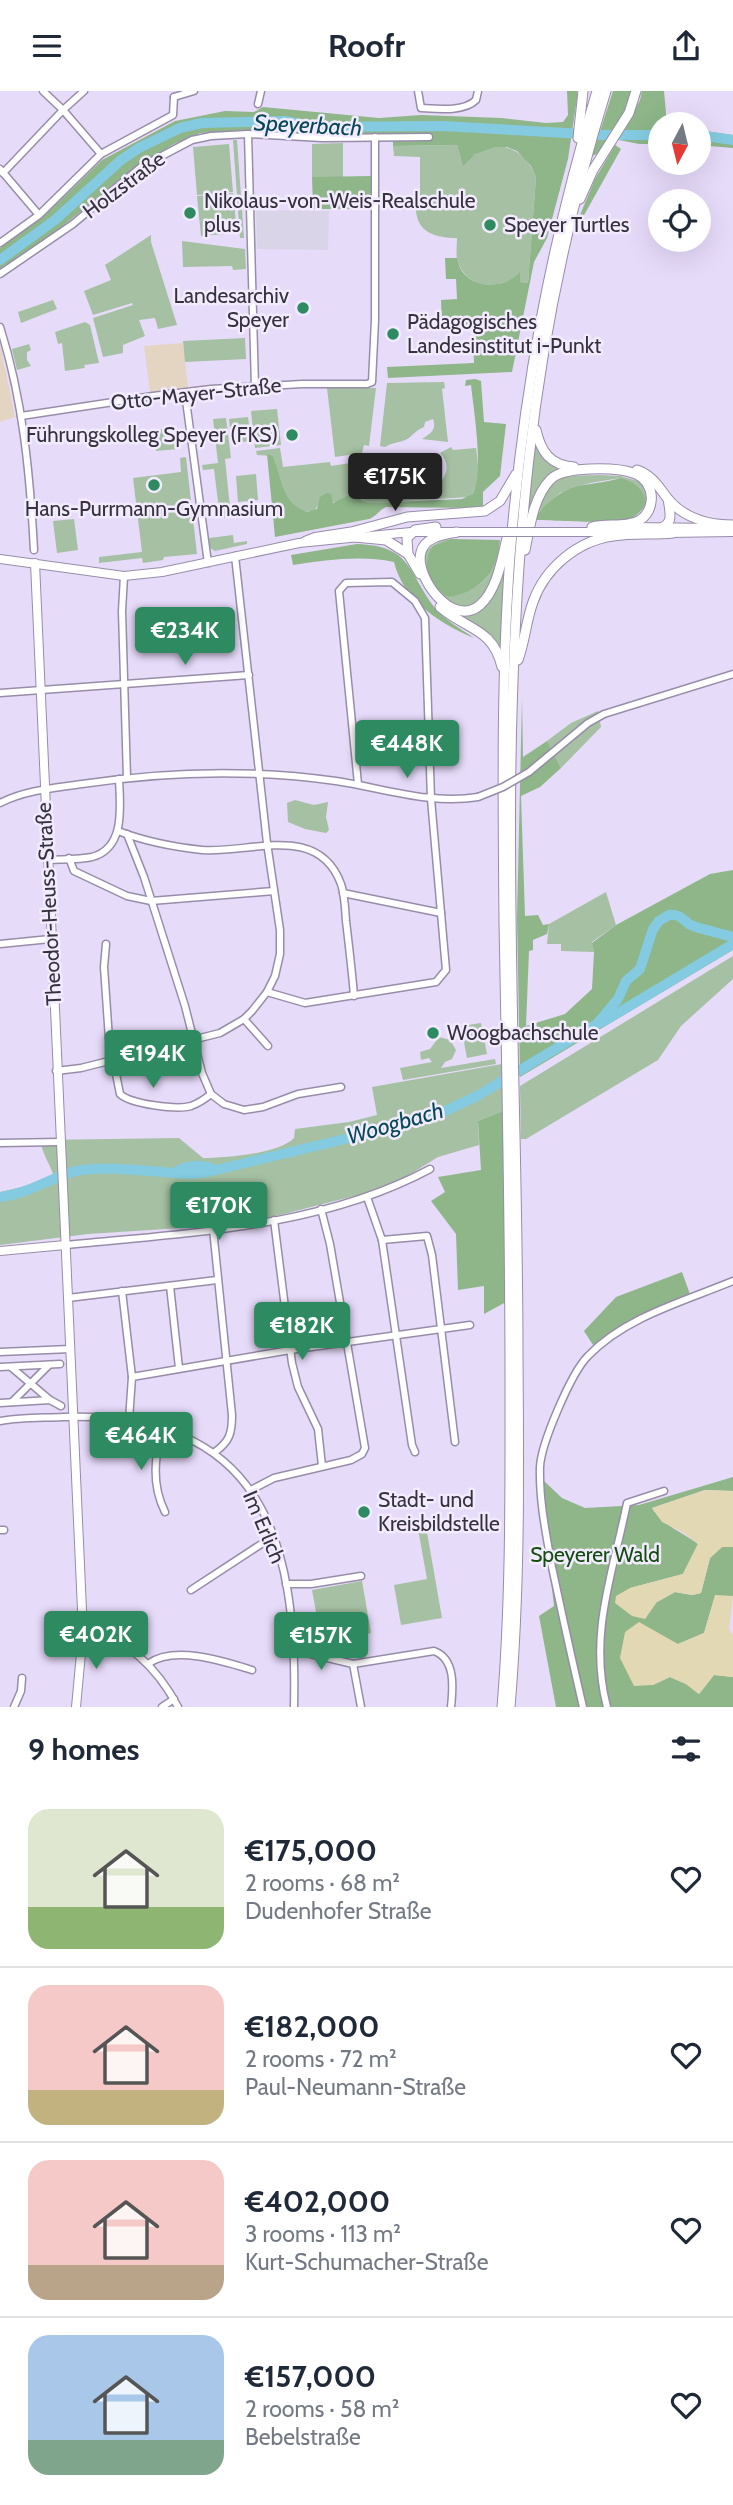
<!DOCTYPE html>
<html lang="en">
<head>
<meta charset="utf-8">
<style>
  body { margin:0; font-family:Cabin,sans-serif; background:#f2f2f3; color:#1f2937; height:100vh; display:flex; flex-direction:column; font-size:26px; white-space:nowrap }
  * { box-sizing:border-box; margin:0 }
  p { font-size:23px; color:#747a83 }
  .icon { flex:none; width:38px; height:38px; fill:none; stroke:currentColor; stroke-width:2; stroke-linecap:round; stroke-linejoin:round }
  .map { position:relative; height:1616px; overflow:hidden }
  .drawer { display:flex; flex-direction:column; background:#fff; flex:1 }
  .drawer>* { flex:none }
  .needle { width:46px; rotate:187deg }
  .tools { position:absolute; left:648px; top:21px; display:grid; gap:14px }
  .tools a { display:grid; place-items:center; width:63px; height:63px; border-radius:50%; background:#fff; box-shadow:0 7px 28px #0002; font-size:35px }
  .price { position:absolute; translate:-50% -60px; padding:0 16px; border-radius:7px; background:#2e8a61; color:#fff; font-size:23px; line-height:46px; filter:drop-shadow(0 2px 4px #0008) }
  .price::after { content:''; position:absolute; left:50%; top:42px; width:21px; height:16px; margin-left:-10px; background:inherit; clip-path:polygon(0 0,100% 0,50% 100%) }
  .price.selected { background:#222; color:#fff }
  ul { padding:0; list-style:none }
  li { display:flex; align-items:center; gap:21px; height:175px; padding:0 28px }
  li+li { border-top:2px solid #e0e1e3 }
  li span { display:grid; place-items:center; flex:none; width:196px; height:140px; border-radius:21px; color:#555 }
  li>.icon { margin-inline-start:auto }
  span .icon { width:84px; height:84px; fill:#fffc; stroke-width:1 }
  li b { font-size:30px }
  h2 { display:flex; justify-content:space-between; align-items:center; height:84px; padding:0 28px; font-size:30px }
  header { display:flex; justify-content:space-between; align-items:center; height:91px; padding:0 28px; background:#fff; font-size:32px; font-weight:800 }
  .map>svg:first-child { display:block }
</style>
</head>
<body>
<header><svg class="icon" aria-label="menu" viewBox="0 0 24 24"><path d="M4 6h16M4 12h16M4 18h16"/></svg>Roofr<svg class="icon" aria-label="share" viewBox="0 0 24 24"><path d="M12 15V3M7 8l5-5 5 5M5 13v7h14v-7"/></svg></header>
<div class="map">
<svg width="733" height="1616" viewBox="0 0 733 1616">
  <rect width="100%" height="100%" fill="#e7dbfa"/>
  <!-- industrial -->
  <polygon fill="#dad4e9" points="256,119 329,120 328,159 257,158"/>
  <!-- medical -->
  <g fill="#e4d5c2">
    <polygon points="183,252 188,296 150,301 144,255"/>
    <polygon points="0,253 15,326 0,331"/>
  </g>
  <!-- green -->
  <g fill="#a5c0a2">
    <polygon points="233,49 237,49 244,147 240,147"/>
    <polygon points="343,52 343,86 312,86 312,53"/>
    <polygon points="229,53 233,101 197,104 193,56"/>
    <path d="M 457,54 L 463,74 C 488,45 522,51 536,86 L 528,192 L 520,191 L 520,182 C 503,198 471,200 459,174 C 455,167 457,156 457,147 C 437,147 417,142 416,119 L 397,119 L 398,110 L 420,109 L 420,66 L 394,65 L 393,55 Z"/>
    <polygon points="233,102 237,142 201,145 197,105"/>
    <polygon points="151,144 151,151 177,234 158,238 155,227 139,229 145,245 123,254 123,262 103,266 93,227 133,214 132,212 93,224 84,200 111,189 105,174"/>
    <polygon points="182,150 245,158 246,178 233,179 232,175 183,176"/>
    <polygon points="53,209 57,218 21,232 18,221"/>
    <polygon points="85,231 90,234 99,272 84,274 85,277 65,280 62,252 58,253 55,241"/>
    <polygon points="245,247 246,268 185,271 183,250"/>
    <polygon points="29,253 31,259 27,261 27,269 31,275 17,279 12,258"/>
    <path d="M 444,291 L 445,297 L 442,298 L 448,351 L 422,348 C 430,343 437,339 433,328 L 425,331 L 424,336 C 416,339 414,343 409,347 C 402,352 392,351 385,356 L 380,355 L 387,292 Z"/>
    <polygon points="327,297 376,297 369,355 364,354 362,362 335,366"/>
    <polygon points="277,318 281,354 255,357 251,320"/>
    <polygon points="248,326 251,350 232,352 229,328"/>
    <polygon points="226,327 231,367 225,368 231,426 220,427 214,378 203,379 202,374 218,372 213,328"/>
    <polygon points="175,337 178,358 156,360 154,339"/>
    <path d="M 535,350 C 539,365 546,372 561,378 L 545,388 L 527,427 Z"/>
    <path d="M 451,356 L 453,359 L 476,357 C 478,372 482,395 470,406 L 368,412 L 357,405 L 345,406 L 336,412 L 331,410 L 318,414 L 314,421 C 283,423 282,385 273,365 L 257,364 L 256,360 L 280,357 L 283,376 L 330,371 L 331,375 L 357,371 L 361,399 L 385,396 L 384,366 L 391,366 L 424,373 L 420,381 L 424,387 L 396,390 L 391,400 L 417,399 L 438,394 C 448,384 450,372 440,362 Z"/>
    <polygon points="186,366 197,463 164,466 163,469 143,472 142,467 99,472 99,466 142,461 133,387 181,381 180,367"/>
    <polygon points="256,383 258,409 238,411 236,385"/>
    <path d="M 600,384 L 620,385 L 638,390 C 648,400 651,409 641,420 L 644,414 L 620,387 L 590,392 L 560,402 L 537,423 C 551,382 560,385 600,384 Z"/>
    <polygon points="74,428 78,459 57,462 53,430"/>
    <polygon points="233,444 234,452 247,450 247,453 215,460 210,457 209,447"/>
    <path d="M 500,447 L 452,448 L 427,481 L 439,500 L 448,506 C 483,495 488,493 499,456 L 490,496 L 473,516 L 448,514 L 425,481 L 424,461 C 434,454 439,449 452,448 Z"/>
    <polygon points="506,469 501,559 489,544 456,524 472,523"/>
    <polygon points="598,620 601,636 561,677 547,650 571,632"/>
    <polygon points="295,709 314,714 328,711 326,726 329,739 326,742 305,738 288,731 287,712"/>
    <polygon points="606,801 616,834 592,851 594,861 561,860 561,853 547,853 549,833"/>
    <polygon points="733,865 733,888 681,935 658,969 526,1048 521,1048 520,995"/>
    <polygon points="481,932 487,963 467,967 461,935"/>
    <polygon points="439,946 450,949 456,959 452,968 445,971 441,977 495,968 496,973 403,989 400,977 432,971 429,967 421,969 420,961 430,958"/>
    <path d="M 502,973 L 503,1020 L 478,1030 L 479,1054 L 438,1066 L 404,1087 L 362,1103 L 272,1126 L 213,1135 L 88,1143 L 0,1154 L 0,1101 L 30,1094 L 53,1083 C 49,1071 41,1061 41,1049 L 179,1047 L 203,1067 C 225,1067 278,1063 294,1047 L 295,1038 L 349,1031 L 377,1024 L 372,996 Z"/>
    <polygon points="425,1430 442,1527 401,1534 394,1494 427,1488 417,1432"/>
    <polygon points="362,1490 371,1542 361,1544 320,1542 312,1499"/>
  </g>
  <!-- forest -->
  <g fill="#8eb689">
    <path d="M 567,0 L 577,0 L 577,7 L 568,68 L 547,147 L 534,171 L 512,281 L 388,287 L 387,276 L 474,272 L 473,236 L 442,237 L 441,209 L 457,208 L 456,188 L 446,188 L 445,167 L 457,167 C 462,198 502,201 520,181 L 520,191 L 528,192 L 536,86 L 531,75 L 517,60 L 507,56 L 495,56 L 475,63 L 463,75 L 457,54 L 393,55 L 393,42 L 318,42 L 266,38 L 200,42 L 174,53 L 137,76 L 55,141 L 0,178 L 0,157 L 43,126 L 102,69 L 175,30 L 225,20 L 254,21 L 263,16 L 379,27 L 421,24 L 502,27 L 546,32 L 563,31 L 568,24 Z"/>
    <polygon points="613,0 634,0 631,13 599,62 592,65"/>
    <polygon points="642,0 664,0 667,33 660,33 660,53 639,53 619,49 640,9"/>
    <polygon points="698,39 733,44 733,57 698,54"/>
    <polygon points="615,54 621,58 583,126 580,124 595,88"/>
    <polygon points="371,85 371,118 313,118 312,86"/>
    <path d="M 475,288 L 481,290 L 484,331 L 506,333 L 500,385 L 483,401 L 483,415 L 473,417 L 386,416 C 379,419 377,425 369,428 L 275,446 L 267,363 L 273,365 C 282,385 282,415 308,421 L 317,418 L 320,406 L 327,402 L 331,403 L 333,412 L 351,403 L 368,412 L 462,408 L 473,403 C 484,381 474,321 471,294 L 465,295 L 466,289 Z"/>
    <path d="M 620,387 C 639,391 657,410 635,425 C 622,435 556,429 536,429 C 537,422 540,421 544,416 C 572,388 587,397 620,387 Z"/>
    <path d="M 452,448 L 500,449 C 498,482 479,501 448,506 C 429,496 420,473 433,455 Z"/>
    <path d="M 357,453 C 412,455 407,480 435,517 C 445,529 461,538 474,547 C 440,533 403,509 394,471 C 360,464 327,469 293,474 L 291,464 Z"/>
    <polygon points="522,608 523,666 547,650 561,677 540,696 521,705 525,825 538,824 543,834 549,833 547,843 533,849 533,859 529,860 526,935 565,923 592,898 594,861 592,852 616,834 710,783 733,779 733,859 520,986 517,826"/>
    <polygon points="503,1020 506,1211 484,1223 484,1195 458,1199 456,1143 431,1110 445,1101 438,1086 481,1079 478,1030"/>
    <polygon points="682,1181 691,1206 626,1234 593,1254 584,1240 616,1206"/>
    <path d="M 733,1386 L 733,1400 L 705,1399 L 652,1417 C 664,1436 681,1440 698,1453 L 683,1483 L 630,1497 L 657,1511 L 675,1501 L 692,1504 L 701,1502 L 710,1467 L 722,1456 L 733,1456 L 733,1505 L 715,1505 L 704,1542 L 678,1553 L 653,1594 L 670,1586 L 686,1593 L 699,1603 L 714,1584 L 733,1586 L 733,1616 L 556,1616 L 539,1525 L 554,1515 L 545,1436 L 543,1389 L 562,1407 L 585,1417 L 639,1414 Z"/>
  </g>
  <!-- sand -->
  <g fill="#e2d8b3">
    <polygon points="705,1399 733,1400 733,1456 722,1456 710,1467 701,1502 692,1504 675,1501 657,1511 645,1528 632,1525 615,1512 616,1505 630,1497 683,1483 698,1453 684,1442 662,1431 652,1417"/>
    <polygon points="715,1504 733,1505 729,1538 733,1544 733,1586 714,1584 699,1603 686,1593 670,1586 653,1594 634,1595 620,1567 625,1541 639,1531 678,1553 704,1542"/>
  </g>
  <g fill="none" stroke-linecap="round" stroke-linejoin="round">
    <!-- stream -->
    <polyline stroke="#84cbe1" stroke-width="2" points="368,1042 369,1038"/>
    <!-- river -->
    <g stroke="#84cbe1" stroke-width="10">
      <polyline points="698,44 733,49"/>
      <polyline points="0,169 55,129 121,69 139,57 180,37 202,32 285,30 315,36 443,35 601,44 660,44"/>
      <polyline points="601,932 733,853"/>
      <path d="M 177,1080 C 190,1074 203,1073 216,1079"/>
      <path d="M 0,1106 C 26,1103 47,1089 72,1081 C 98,1073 163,1082 192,1083 L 208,1081 L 395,1036 L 443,1021 L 477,1005 L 597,933 L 618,908 L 626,890 L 640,878 L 653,838 L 659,830 L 669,824 C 679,823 681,827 689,833 C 694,837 724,843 733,846"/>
    </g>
    <!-- minor casing -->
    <g stroke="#988da9" stroke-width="9">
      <g id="minor">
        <polyline points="43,0 63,19 101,63"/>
        <path d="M 418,0 L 421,17 C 438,18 464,21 476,9 L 478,0"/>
        <polyline points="174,6 194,0"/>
        <polyline points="258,13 261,0"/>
        <polyline points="248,43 255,296"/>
        <polyline points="0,78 39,124"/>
        <polyline points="3,82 63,19 84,0"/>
        <polyline points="0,152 39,124 101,63 173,24 174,6"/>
        <polyline points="0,183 73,133 141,76 192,49 211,45 248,43 322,47 429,46"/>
        <path d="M 0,236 C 23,308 30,384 34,459"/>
        <polyline points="185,302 208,472"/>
        <polyline points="21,325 153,305 211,298 302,293 367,293 372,291 375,229 375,46"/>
        <polyline points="124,485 122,520 127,687"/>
        <polyline points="0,602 249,584"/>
        <polyline points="529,681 588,632 604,623 733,583"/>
        <path d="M 0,712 C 26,699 54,697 82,693 C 168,680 251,678 336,690 C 383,697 430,714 478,706"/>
        <path d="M 118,740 C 144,750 174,756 202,759 C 249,763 318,731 341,793 C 345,805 345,818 346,830 C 349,855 352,880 354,905"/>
        <polyline points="127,743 144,786 185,915 202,982 211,1003 224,1013 244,1019 263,1016 298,1003 341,996"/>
        <polyline points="69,767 74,780 127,805 151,810 274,800"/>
        <path d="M 47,769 C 61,768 78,769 92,766 C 126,757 120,714 119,688"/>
        <polyline points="343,802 441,822"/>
        <polyline points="0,853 50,848"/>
        <path d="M 106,853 L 104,876 L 109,948 L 120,1003 C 130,1013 177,1019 191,1015 C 199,1012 205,1008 211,1003"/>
        <polyline points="267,901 305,912 436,891 446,879 431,708 425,527 415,510 392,491 346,492 339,500 358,693"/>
        <polyline points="244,928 268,955"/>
        <polyline points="56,980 81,977 220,942 244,928 252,920 267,901 275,885 280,863 280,839 267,752 235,465"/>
        <polyline points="0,1052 60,1051"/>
        <polyline points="367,1106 382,1149 412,1354 415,1361"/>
        <polyline points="274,1129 292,1272 298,1296 318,1338 322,1375"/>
        <path d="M 213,1138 L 232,1324 C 232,1342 230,1350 215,1361"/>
        <polyline points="382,1149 427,1145 432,1164 455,1351"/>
        <path d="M 65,1154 C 187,1142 320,1137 430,1078"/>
        <polyline points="170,1195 179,1277"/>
        <polyline points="122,1200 132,1286 129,1329"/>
        <polyline points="68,1207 217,1189"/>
        <polyline points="0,1261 70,1258"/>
        <polyline points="0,1276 60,1273"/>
        <polyline points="11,1276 50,1309"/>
        <polyline points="132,1286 290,1259 470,1234"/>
        <polyline points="12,1311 49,1274"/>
        <polyline points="0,1312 50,1309 61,1315"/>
        <path d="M 0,1330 C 21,1326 42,1327 63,1326 C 260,1320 298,1446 294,1616"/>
        <path d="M 162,1336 C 155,1366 151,1393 165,1421"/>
        <polyline points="251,1399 274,1387 351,1369 362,1363 365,1357 330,1153 321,1118"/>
        <polyline points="0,1439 4,1439"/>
        <polyline points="286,1493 311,1493 361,1485"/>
        <polyline points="191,1499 272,1446"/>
        <path d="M 83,1541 C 127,1544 159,1580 178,1616"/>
        <path d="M 294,1559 L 353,1573 L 434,1560 C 456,1568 453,1597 451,1616"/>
        <path d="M 148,1573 C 174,1554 223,1570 252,1579"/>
        <polyline points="353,1573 361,1616"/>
        <polyline points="14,1616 21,1600 22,1587"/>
        <polyline points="162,1616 174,1608"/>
        <path d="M 583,1616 C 572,1569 562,1523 552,1476 C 546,1443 539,1409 540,1376 C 541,1353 571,1282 588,1265 C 625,1226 685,1210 733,1190"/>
        <path d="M 607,1616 C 588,1544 613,1482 627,1412 L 664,1400"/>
      </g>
    </g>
    <!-- major casing -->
    <g stroke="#988da9" stroke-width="10">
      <g id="major">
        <polyline points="628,436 720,437"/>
        <polyline points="545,441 623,441"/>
        <polyline points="667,442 733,441"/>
        <polyline points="305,450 315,446 361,439"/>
        <polyline points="0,468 124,485 162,481 299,452 411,441 493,441"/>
        <polyline points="35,472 83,1541 76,1616"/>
        <polyline points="0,1160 65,1154"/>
      </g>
    </g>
    <!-- highway casing -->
    <g stroke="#988da9" stroke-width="11">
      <g id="highway">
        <polyline points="578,47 583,0"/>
        <polyline points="580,108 593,79 629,22 636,0"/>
        <path d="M 536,339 C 541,361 550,374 574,376"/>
        <path d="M 637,379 C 653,385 658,395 668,408 C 684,427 709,434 733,434"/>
        <path d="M 654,439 C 674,435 671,425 668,408"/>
        <polyline points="355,440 407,426 485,420 500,410 516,383"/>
        <path d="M 457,441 C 443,444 425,446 421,461 C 414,485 452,538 480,514 C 498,498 502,466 508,443"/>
        <polyline points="355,446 386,449 408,463"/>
        <path d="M 525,459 C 530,436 533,407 550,389 C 562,375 616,376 633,382 C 646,386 653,399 651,411 C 650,419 646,425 640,429 C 627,437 607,432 592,436"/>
        <polyline points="420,483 408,463 407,447 415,439 436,436"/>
        <path d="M 440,516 C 467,539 493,537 502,576"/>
        <path d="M 518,569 C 525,550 526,530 533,511 C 545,477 577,450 613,445 C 633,442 653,444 673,442"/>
        <path d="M 502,1616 C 511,1507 510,1398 510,1289 C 510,1137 507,985 504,832 C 503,710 501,587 510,465 C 523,302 550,156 597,0"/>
        <path d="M 510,1616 C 520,1499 519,1382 518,1265 C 518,967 495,664 529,367 C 543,242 569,120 606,0"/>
      </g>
    </g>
    <!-- minor -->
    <use href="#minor" stroke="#fff" stroke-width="6"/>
    <!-- major -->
    <use href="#major" stroke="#fff" stroke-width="8"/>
    <!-- highway -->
    <use href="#highway" stroke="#fff" stroke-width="9"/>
    <!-- minor-bridge casing -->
    <g stroke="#988da9" stroke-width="9" stroke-linecap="butt">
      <polyline id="minor-bridge" points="478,706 503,696 529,681"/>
    </g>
    <!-- major-bridge casing -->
    <g stroke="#988da9" stroke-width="10" stroke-linecap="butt">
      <polyline id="major-bridge" points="493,441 545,441"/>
    </g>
    <!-- minor-bridge -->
    <use href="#minor-bridge" stroke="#fff" stroke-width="6"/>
    <!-- major-bridge -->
    <use href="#major-bridge" stroke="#fff" stroke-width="8"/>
  </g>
  <!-- markers -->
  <g fill="#2e8a61" stroke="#f2ebfe" stroke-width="2.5">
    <circle cx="190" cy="122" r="7"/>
    <circle cx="490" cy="134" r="7"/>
    <circle cx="303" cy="217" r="7"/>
    <circle cx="393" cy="243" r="7"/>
    <circle cx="292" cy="344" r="7"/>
    <circle cx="154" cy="394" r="7"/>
    <circle cx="433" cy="942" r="7"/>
    <circle cx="364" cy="1421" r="7"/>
  </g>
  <g text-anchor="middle" stroke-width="5" stroke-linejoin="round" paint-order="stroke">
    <!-- street labels -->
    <g font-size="21" fill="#35313d" stroke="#f2ebfe">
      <text transform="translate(124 94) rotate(-37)" y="7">Holzstraße</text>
      <text transform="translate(196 303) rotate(-6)" y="7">Otto-Mayer-Straße</text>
      <text transform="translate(49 813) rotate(-93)" y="7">Theodor-Heuss-Straße</text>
      <text transform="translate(264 1436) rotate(67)" y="7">Im Erlich</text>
    </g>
    <!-- poi labels -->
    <g font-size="21" fill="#35313d" stroke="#f2ebfe" text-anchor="start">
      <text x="204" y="117">Nikolaus-von-Weis-Realschule<tspan x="204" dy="24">plus</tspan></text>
      <text x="504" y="141">Speyer Turtles</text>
      <text x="289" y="212" text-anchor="end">Landesarchiv<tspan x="289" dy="24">Speyer</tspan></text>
      <text x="407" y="238">Pädagogisches<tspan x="407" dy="24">Landesinstitut i-Punkt</tspan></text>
      <text x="278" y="351" text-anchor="end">Führungskolleg Speyer (FKS)</text>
      <text x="154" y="425" text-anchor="middle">Hans-Purrmann-Gymnasium</text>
      <text x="447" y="949">Woogbachschule</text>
      <text x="378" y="1416">Stadt- und<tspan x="378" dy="24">Kreisbildstelle</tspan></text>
    </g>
    <!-- park labels -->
    <g font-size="21" fill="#134c0f" stroke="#f2ebfe">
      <text x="595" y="1471">Speyerer Wald</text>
    </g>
    <!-- water labels -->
    <g font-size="23" font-style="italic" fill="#074858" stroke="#f2ebfe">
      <text transform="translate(308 34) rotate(3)" y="8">Speyerbach</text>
      <text transform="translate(395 1032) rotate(-16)" y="8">Woogbach</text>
    </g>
  </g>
</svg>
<div class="tools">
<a><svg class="needle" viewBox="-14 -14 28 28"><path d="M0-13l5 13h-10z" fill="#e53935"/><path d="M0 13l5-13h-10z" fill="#747a83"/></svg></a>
<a><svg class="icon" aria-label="locate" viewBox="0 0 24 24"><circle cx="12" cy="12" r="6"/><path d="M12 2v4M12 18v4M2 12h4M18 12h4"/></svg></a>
</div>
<b class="price selected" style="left:395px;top:422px">€175K</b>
<b class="price" style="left:185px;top:576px">€234K</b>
<b class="price" style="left:407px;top:689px">€448K</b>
<b class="price" style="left:153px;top:999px">€194K</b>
<b class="price" style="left:219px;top:1151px">€170K</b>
<b class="price" style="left:302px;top:1271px">€182K</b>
<b class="price" style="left:141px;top:1381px">€464K</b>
<b class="price" style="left:96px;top:1580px">€402K</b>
<b class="price" style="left:321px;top:1581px">€157K</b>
</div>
<section class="drawer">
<h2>9 homes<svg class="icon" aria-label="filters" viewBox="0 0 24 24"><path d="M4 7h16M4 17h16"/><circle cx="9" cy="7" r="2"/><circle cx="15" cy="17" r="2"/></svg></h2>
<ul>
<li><span style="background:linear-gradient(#dfe7d0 70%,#8fb573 0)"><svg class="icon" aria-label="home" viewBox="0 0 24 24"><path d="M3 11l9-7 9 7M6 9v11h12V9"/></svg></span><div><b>€175,000</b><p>2 rooms · 68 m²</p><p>Dudenhofer Straße</p></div><svg class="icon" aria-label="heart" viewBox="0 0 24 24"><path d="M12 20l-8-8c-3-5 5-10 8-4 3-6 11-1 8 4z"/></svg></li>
<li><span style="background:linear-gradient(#f6c9c9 75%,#c2b280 0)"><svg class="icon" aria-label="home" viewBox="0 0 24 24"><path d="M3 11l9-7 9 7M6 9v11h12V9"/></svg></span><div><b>€182,000</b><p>2 rooms · 72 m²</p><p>Paul-Neumann-Straße</p></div><svg class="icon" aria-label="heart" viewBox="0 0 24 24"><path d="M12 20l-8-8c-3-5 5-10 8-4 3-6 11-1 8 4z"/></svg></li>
<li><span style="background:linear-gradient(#f6c9c9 75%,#b9a48a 0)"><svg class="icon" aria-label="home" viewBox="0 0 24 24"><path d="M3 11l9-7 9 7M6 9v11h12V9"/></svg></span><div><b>€402,000</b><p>3 rooms · 113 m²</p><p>Kurt-Schumacher-Straße</p></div><svg class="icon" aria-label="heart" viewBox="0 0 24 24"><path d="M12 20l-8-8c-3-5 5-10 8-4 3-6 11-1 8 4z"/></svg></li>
<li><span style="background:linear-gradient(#a9c7e8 75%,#7fa58c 0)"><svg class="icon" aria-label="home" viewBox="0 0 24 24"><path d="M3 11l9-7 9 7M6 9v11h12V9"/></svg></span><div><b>€157,000</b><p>2 rooms · 58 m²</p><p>Bebelstraße</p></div><svg class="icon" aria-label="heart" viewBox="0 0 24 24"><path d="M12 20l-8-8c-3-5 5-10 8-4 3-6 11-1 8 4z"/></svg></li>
</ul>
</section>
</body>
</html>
